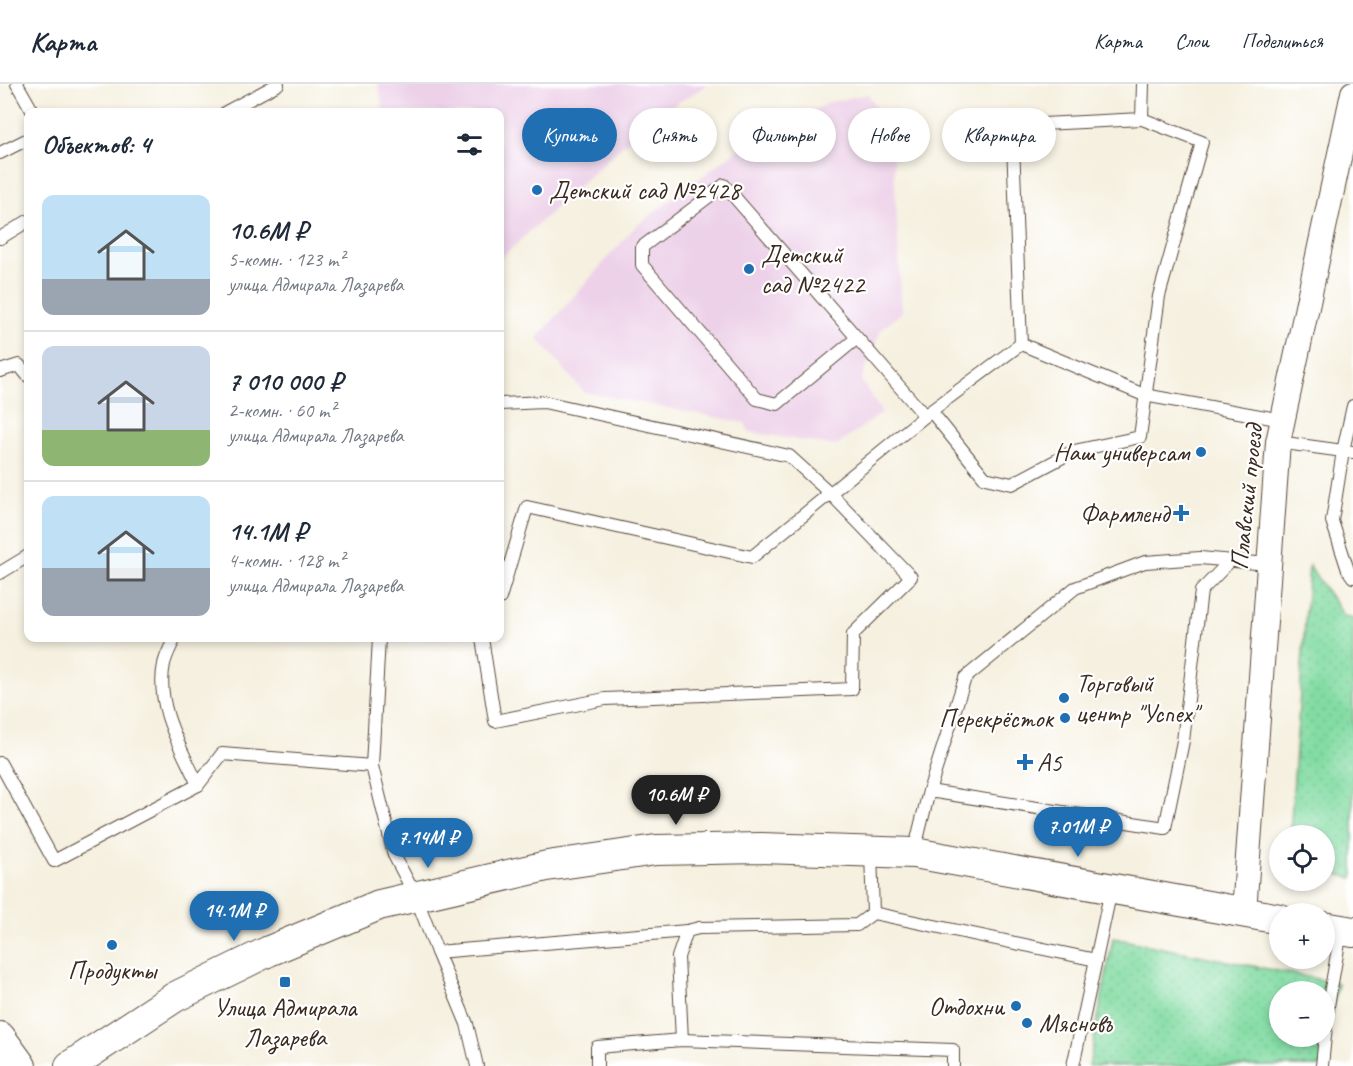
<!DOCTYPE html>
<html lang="ru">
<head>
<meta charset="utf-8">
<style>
  body { margin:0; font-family:Caveat,sans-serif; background:#f2f2f3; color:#1f2937; height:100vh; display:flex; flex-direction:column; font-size:22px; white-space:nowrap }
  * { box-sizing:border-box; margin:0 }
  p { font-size:20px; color:#747a83 }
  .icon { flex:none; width:33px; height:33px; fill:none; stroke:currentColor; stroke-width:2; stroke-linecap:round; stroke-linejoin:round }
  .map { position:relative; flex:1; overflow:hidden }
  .drawer { position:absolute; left:24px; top:24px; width:480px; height:534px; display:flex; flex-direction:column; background:#fff; border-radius:12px; box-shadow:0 3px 9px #0003 }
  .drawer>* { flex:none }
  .banner { position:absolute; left:522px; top:24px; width:570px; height:54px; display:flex; gap:12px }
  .tools { position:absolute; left:1269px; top:741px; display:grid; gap:12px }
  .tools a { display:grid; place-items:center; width:66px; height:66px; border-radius:50%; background:#fff; box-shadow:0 3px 9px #0003; font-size:30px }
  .price { position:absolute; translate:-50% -51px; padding:0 14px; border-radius:21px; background:#1f6fb2; color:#fff; font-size:20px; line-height:39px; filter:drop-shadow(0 2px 3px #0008) }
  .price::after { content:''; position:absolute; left:50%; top:36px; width:18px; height:14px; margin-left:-9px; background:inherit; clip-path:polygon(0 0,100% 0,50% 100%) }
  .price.current { background:#222; color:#fff }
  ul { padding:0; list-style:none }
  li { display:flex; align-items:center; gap:18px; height:150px; padding:0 18px }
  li+li { border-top:2px solid #e0e1e3 }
  li span { display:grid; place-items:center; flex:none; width:168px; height:120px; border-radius:12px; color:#555 }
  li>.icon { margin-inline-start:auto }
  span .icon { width:72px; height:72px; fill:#fffc; stroke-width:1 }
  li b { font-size:26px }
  h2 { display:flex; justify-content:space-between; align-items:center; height:72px; padding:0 18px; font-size:26px }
  .tag { padding:0 21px; border-radius:27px; background:#fff; box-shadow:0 3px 9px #0003; font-size:21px; line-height:54px }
  .tag.current { background:#1f6fb2; color:#fff }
  header { display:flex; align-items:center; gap:36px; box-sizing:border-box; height:84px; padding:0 30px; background:#fff; border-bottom:2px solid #e0e1e3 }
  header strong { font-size:28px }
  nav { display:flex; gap:33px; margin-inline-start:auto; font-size:21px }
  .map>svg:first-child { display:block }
</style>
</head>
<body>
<header>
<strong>Карта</strong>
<nav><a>Карта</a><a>Слои</a><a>Поделиться</a></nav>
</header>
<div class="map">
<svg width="1353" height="982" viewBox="0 0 1353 982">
  <defs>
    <pattern id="grass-dots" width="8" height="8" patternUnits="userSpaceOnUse" patternTransform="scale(1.5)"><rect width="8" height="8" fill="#82dca3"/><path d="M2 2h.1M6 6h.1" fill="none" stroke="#71bd8c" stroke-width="1.8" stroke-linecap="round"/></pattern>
  </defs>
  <rect width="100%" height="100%" fill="#fff"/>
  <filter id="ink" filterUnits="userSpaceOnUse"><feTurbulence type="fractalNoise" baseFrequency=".0167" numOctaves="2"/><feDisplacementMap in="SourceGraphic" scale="12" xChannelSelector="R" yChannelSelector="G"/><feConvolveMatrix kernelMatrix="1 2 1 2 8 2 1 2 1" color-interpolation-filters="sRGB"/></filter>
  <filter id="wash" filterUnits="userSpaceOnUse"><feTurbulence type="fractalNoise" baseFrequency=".008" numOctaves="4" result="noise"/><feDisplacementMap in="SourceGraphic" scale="24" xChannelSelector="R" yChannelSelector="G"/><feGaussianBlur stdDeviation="1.35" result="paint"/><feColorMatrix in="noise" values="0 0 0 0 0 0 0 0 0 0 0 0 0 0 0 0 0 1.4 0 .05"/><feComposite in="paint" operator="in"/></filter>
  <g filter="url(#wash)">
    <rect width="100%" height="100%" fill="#f5f0df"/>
    <!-- built -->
    <g fill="#edd1e9">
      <polygon points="378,0 708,0 649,37 500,175 500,28 384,28"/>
      <polygon points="868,10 892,49 902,228 881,246 861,296 882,329 836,362 749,348 745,339 584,308 537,254 636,142 740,64 830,18"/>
    </g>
    <!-- grass -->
    <g fill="url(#grass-dots)" stroke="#5e8360" stroke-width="1.5" fill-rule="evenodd">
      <polygon points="1309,482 1344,532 1353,535 1353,794 1325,788 1324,752 1290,751"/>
      <path d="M 1113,854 L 1338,899 L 1322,982 L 1089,982 ZM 1280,908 L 1324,908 L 1324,952 L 1280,952 Z"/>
    </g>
  </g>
  <g filter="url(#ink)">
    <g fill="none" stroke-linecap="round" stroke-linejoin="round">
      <!-- service casing -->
      <g stroke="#57483b" stroke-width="14">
        <g id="service">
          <polyline points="17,0 33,28"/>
          <polyline points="226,28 278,0"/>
          <polyline points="0,69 28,55"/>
          <polyline points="0,154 28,137"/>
          <polyline points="857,254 777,320 757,315 642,181 642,163 724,101 925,332"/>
          <polyline points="1021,260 1013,60 1023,41 1142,35 1143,0"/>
          <polyline points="1021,260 1144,311 1282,336"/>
          <polyline points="0,287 19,281 28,292"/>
          <polyline points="1353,322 1343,367 1353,368"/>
          <polyline points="931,327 985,394 1012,400 1074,367 1140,353 1159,212 1202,58 1142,35"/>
          <polyline points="1278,358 1343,367 1332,437 1348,486 1353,493"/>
          <polyline points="0,489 28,472"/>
          <polyline points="500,514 527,423 752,473 931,327 1021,260"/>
          <path d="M 175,554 C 171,562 166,571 164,580 C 155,623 181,663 198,701"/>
          <polyline points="482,554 495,637 605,615 852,605 853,550 911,493 831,410 789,372 544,318 500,320"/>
          <polyline points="0,679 54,777 198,701 222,670 372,682 379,554"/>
          <polyline points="372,682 394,771 416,813 437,868"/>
          <polyline points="929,707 965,594 1075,504 1145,478 1200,474 1268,480"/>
          <polyline points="914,768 929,707 1165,744 1183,657 1201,507 1230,477"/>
          <polyline points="873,829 1096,876"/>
          <polyline points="682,956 678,873 687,847 699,844 857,841 873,829 871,769"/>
          <polyline points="477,982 467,940 437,868 687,847"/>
          <polyline points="597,982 597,963 682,956 953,966 953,982"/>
          <polyline points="1073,982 1111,806"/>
          <polyline points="1322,982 1328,922 1341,847"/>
        </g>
      </g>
      <!-- minor casing -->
      <g stroke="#57483b" stroke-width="26">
        <polyline id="minor" points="1244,828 1278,358 1353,9"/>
      </g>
      <!-- tertiary casing -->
      <g stroke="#57483b" stroke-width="32">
        <g id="tertiary">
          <polyline points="1324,843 1353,848"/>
          <polyline points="0,953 21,982"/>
          <polyline points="70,982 175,913 269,867 379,821 547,782 656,766 761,764 914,769 1280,835"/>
        </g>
      </g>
      <!-- service -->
      <use href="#service" stroke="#fff" stroke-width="12"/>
      <!-- minor -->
      <use href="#minor" stroke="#fff" stroke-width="24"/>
      <!-- tertiary -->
      <use href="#tertiary" stroke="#fff" stroke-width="30"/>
    </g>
  </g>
  <!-- markers -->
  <g fill="#1f6fb2" stroke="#fff" stroke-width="2">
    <circle cx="537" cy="106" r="6"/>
    <circle cx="749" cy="185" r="6"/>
    <circle cx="1201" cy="368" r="6"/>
    <path d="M1178 420h6v6h6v6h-6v6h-6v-6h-6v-6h6z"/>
    <circle cx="1064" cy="614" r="6"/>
    <circle cx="1065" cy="634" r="6"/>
    <path d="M1022 669h6v6h6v6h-6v6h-6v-6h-6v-6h6z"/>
    <circle cx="112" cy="861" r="6"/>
    <rect x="279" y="892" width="12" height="12" rx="3"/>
    <circle cx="1016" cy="922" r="6"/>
    <circle cx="1027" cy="939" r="6"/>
  </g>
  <g text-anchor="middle" stroke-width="4.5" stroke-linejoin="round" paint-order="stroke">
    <!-- poi labels -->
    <g font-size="26" fill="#3b2a1e" stroke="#fff" text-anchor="start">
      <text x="549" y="115">Детский сад №2428</text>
      <text x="761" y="179">Детский<tspan x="761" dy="30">сад №2422</tspan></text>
      <text x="1189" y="377" text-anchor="end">Наш универсам</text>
      <text x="1169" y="438" text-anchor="end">Фармленд</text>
      <text x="1076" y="608">Торговый<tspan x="1076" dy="30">центр "Успех"</tspan></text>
      <text x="1053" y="643" text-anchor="end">Перекрёсток</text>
      <text x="1037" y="687">А5</text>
      <text x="112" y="895" text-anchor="middle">Продукты</text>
      <text x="1004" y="931" text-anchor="end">Отдохни</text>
      <text x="285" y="932" text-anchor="middle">Улица Адмирала<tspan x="285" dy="30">Лазарева</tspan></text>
      <text x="1039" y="948">Мясновъ</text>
    </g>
    <!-- street labels -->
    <g font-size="26" fill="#3b2a1e" stroke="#fff">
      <text transform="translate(1246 413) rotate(-84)" y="9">Плавский проезд</text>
    </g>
  </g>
</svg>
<div class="tools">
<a><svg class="icon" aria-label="locate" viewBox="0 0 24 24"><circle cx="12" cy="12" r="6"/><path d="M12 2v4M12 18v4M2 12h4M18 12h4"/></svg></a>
<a>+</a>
<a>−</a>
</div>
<b class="price current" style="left:676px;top:742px">10.6M ₽</b>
<b class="price" style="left:1078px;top:774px">7.01M ₽</b>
<b class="price" style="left:428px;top:785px">7.14M ₽</b>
<b class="price" style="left:234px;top:858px">14.1M ₽</b>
<div class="banner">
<a class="tag current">Купить</a>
<a class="tag">Снять</a>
<a class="tag">Фильтры</a>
<a class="tag">Новое</a>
<a class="tag">Квартира</a>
</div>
<section class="drawer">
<h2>Объектов: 4<svg class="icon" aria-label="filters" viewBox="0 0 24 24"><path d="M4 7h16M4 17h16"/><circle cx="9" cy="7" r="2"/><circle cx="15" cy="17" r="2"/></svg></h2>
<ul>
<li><span style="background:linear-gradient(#bfe0f5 70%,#9aa5b1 0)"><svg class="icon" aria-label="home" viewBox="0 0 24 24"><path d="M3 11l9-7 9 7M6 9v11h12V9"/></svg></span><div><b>10.6M ₽</b><p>5-комн. · 123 m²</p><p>улица Адмирала Лазарева</p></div></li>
<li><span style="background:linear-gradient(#c9d6e8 70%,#8fb573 0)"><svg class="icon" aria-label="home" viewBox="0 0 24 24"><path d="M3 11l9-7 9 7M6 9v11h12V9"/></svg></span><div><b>7 010 000 ₽</b><p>2-комн. · 60 m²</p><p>улица Адмирала Лазарева</p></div></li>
<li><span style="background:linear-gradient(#bfe0f5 60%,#9aa5b1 0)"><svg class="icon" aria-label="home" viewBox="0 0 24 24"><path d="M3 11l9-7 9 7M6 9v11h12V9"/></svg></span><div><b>14.1M ₽</b><p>4-комн. · 128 m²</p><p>улица Адмирала Лазарева</p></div></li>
</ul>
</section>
</div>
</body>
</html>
